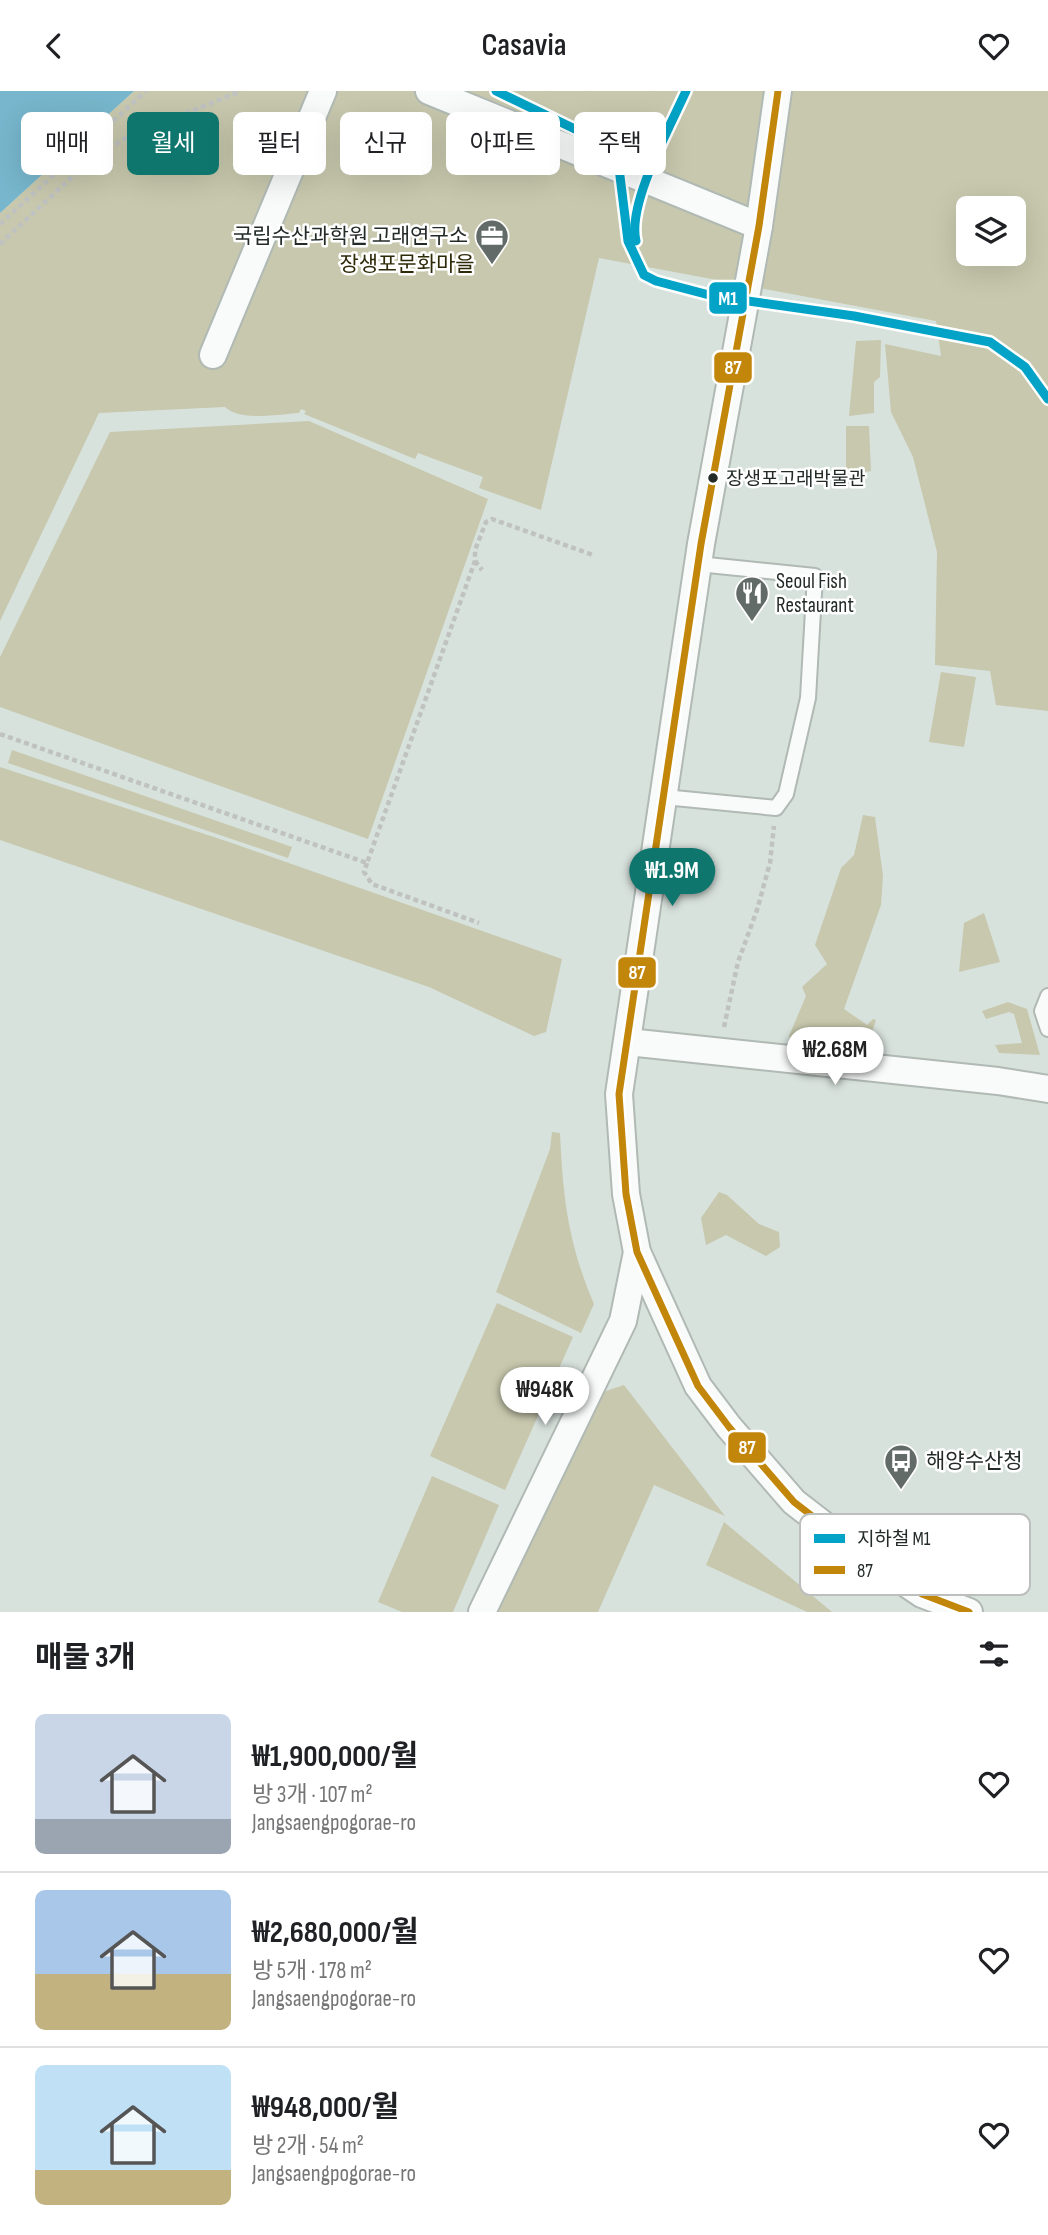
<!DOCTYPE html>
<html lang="ko">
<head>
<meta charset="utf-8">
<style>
  body { margin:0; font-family:"Sofia Sans Condensed","Noto Sans KR",sans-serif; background:#f6f6f6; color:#202124; height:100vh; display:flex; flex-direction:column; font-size:26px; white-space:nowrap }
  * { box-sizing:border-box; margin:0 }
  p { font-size:23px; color:#757577 }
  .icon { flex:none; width:38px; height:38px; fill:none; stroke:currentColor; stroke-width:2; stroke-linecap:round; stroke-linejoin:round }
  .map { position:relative; height:1521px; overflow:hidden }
  .drawer { display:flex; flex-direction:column; background:#fff; flex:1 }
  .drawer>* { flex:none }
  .banner { position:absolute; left:21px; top:21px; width:1006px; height:63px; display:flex; gap:14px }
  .fabs { position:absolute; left:956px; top:105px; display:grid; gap:14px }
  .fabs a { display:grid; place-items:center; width:70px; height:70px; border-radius:10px; background:#fff; box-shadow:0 7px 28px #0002; font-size:35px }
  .price { position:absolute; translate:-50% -60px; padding:0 16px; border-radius:24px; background:#fff; color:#222; font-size:23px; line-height:46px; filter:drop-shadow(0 2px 4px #0008) }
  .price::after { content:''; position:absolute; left:50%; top:42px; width:21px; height:16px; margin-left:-10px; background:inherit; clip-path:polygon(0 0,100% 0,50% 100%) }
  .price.selected { background:#0f766e; color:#fff }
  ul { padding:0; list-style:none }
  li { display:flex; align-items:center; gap:21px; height:175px; padding:0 35px }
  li+li { border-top:2px solid #e0e0e0 }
  li span { display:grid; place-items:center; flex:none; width:196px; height:140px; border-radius:10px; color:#555 }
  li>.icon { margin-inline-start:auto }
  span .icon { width:84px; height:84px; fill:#fffc; stroke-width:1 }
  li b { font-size:30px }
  h2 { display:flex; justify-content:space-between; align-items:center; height:84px; padding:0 35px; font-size:30px }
  .pill { padding:0 24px; border-radius:10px; background:#fff; box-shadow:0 7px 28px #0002; font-size:24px; line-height:63px }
  .pill.selected { background:#0f766e; color:#fff }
  header { display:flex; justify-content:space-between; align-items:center; height:91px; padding:0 35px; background:#fff; font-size:32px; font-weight:600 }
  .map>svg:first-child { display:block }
</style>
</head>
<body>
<header><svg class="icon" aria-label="back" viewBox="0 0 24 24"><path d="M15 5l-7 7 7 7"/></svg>Casavia<svg class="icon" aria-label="heart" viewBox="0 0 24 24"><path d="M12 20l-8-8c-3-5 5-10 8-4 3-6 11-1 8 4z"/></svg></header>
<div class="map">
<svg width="1048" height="1521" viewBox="0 0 1048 1521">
  <rect width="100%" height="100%" fill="#d8e2dd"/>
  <!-- green -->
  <g fill="#c7c8ad" fill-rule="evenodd">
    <path d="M 134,0 L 1048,0 L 1048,620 L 996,614 L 990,580 L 935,574 L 937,461 L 913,366 L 891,321 L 885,253 L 941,265 L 936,230 L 599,167 L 541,419 L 479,397 L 483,386 L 418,362 L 415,368 L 304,323 L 306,320 L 301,318 L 299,322 C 279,323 241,331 225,316 L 99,322 L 0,530 L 0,122 ZM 968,117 L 1013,117 L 1013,163 L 968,163 Z"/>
    <polygon points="881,249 880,286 874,291 874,322 849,325 856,250"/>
    <polygon points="309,330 488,408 368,748 0,616 0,566 110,341"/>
    <polygon points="846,335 869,335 871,380 846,384"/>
    <polygon points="941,581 976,586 964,656 929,651"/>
    <polygon points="12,659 292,756 288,767 8,672"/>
    <polygon points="0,676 226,750 562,868 546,941 534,945 429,896 0,749"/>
    <polygon points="863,724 875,726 883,785 881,814 844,918 867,934 873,928 876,929 870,947 863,954 849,951 846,955 791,950 789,945 806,905 802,896 827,873 815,854 841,777 854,764"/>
    <polygon points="984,822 1000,871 959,881 964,832"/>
    <polygon points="1008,911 1027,918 1040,964 999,962 995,954 1022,952 1014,923 1009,921 986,928 982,920"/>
    <path d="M 552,1041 L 560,1042 C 563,1107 568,1152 594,1213 L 581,1242 L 496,1201 L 550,1058 Z"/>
    <polygon points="719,1101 727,1104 759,1133 779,1141 780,1156 766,1165 726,1144 706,1154 701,1127"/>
    <polygon points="497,1212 573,1246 505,1399 430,1365"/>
    <polygon points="624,1294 725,1425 654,1394 598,1521 498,1521 603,1301"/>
    <polygon points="432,1385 499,1414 453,1521 402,1521 378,1511"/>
    <polygon points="724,1431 832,1521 807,1521 706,1474"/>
  </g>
  <!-- water -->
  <polygon fill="#77b6cc" points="0,0 134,0 0,122"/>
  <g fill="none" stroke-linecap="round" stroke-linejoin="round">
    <!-- service casing -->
    <g stroke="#b0b9b4" stroke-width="18">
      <g id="service">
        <polyline points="664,706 776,717 786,703 808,607 815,485 698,473"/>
        <polyline points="1048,905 1042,920 1048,938"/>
      </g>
    </g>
    <!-- minor casing -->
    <g stroke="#b0b9b4" stroke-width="30">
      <g id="minor">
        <polyline points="429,0 759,135"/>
        <polyline points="778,0 759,135 701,453 619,1003 626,1103 637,1161 698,1295 729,1336 794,1411 851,1455 922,1503 969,1521"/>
        <polyline points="213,264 323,0"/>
        <polyline points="628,951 998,990 1048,998"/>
        <polyline points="482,1521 623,1230 637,1161"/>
      </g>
    </g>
    <!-- path -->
    <g stroke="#bfc2c0" stroke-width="4.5" stroke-dasharray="5 3.5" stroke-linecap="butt">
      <polyline points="0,133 146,0"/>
      <polyline points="0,153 89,70 129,45 241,0"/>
      <polyline points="475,470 482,479"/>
      <polyline points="0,643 367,772 475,470 475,459 486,431 492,428 593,464"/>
      <polyline points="367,772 364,781 372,793 479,832"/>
      <polyline points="724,936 738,871 757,819 770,772 774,735"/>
    </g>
    <!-- service -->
    <use href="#service" stroke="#f9fbfa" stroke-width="14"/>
    <!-- minor -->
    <use href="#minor" stroke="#f9fbfa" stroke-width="26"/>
    <!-- bus-1 casing -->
    <g stroke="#fff" stroke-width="12">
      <polyline id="bus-1" points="778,0 759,135 701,453 619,1003 626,1103 637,1161 698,1295 729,1336 794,1411 851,1455 922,1503 969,1521"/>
    </g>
    <!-- bus-1 -->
    <use href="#bus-1" stroke="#c2870a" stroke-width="7"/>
    <!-- metro-1 casing -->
    <g stroke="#fff" stroke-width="14">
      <g id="metro-1">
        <polyline points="496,0 606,53 618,69 628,150 644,184 656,190 713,205 854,225 990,251 1025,276 1048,308"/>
        <path d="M 636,150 C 627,113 670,36 686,0"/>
      </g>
    </g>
    <!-- metro-1 -->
    <use href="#metro-1" stroke="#02a3c6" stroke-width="9"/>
  </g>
  <!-- icons -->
  <defs>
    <g id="office-pin" transform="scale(1.75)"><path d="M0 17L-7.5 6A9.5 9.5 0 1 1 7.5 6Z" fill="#626b67" stroke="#fff"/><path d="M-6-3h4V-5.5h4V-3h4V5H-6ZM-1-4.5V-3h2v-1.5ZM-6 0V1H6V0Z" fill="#fff"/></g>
    <g id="restaurant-pin" transform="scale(1.75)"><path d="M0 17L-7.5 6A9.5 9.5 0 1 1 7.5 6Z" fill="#626b67" stroke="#fff"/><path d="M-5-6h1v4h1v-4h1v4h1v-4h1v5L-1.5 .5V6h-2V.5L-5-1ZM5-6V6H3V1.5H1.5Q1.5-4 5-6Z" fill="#fff"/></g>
    <g id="bus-pin" transform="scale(1.75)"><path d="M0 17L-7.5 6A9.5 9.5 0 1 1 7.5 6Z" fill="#626b67" stroke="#fff"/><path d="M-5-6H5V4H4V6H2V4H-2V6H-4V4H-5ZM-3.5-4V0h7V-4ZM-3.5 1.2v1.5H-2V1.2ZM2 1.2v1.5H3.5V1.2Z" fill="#fff"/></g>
  </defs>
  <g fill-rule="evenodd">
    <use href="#office-pin" x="492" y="145"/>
    <use href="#restaurant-pin" x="752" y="502"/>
    <use href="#bus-pin" x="901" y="1370"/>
  </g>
  <!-- markers -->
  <circle fill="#232b27" stroke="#fff" stroke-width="2.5" cx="713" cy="387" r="6"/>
  <g text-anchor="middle" stroke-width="5" stroke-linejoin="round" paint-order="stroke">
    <!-- bus labels -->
    <g font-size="19" fill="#232b27" stroke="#fff" text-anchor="start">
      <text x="726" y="394">장생포고래박물관</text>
    </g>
    <!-- poi labels -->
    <g font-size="21" fill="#232b27" stroke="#fff" text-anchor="start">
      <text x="468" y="152" text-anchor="end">국립수산과학원 고래연구소</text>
      <text x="776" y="497">Seoul Fish<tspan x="776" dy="24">Restaurant</tspan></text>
      <text x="926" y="1377">해양수산청</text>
    </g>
    <!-- park labels -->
    <g font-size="21" fill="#2e2a08" stroke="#fff">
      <text x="407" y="180">장생포문화마을</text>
    </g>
  </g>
  <!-- legend -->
  <rect x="800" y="1423" width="230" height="81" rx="10" fill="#fff" stroke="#bdbfbe" stroke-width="2"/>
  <rect x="814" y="1443" width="31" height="9" fill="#02a3c6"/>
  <rect x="814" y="1475" width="31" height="8" fill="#c2870a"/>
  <g font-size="19" fill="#232b27">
    <text x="857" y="1454">지하철 M1</text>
    <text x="857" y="1486">87</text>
  </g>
  <g stroke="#fff" stroke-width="2.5">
    <rect x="708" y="190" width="40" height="34" rx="7" fill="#02a3c6"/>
    <rect x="713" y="260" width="40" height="33" rx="7" fill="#c2870a"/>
    <rect x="617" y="865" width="40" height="33" rx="7" fill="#c2870a"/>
    <rect x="727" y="1340" width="40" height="33" rx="7" fill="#c2870a"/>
  </g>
  <g font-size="19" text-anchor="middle" font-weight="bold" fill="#fff">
    <text x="728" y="214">M1</text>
    <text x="733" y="283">87</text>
    <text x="637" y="888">87</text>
    <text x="747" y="1363">87</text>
  </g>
</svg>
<div class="fabs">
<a><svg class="icon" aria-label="layers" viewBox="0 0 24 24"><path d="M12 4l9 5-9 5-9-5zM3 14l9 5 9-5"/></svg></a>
</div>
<b class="price selected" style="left:672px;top:817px">₩1.9M</b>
<b class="price" style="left:835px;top:996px">₩2.68M</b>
<b class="price" style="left:545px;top:1336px">₩948K</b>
<div class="banner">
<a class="pill">매매</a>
<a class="pill selected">월세</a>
<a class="pill">필터</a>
<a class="pill">신규</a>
<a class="pill">아파트</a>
<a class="pill">주택</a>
</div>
</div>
<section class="drawer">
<h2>매물 3개<svg class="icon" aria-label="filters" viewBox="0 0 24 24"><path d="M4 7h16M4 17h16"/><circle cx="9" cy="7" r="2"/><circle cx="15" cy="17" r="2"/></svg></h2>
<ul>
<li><span style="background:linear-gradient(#c9d6e8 75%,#9aa5b1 0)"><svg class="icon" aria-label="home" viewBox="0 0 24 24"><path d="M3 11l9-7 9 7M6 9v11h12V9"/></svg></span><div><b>₩1,900,000/월</b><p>방 3개 · 107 m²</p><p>Jangsaengpogorae-ro</p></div><svg class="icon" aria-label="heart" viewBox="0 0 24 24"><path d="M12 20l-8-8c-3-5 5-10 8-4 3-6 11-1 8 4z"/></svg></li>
<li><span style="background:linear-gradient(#a9c7e8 60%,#c2b280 0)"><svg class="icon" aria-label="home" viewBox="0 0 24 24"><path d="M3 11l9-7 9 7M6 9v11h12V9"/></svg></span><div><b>₩2,680,000/월</b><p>방 5개 · 178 m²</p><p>Jangsaengpogorae-ro</p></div><svg class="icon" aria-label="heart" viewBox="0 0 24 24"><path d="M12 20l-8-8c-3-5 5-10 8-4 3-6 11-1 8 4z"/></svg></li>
<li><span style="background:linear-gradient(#bfe0f5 75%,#c2b280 0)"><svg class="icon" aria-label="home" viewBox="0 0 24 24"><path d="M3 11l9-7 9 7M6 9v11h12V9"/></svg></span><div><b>₩948,000/월</b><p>방 2개 · 54 m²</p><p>Jangsaengpogorae-ro</p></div><svg class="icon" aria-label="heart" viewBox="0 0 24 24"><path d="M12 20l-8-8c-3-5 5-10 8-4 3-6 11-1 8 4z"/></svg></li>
</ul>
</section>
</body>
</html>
